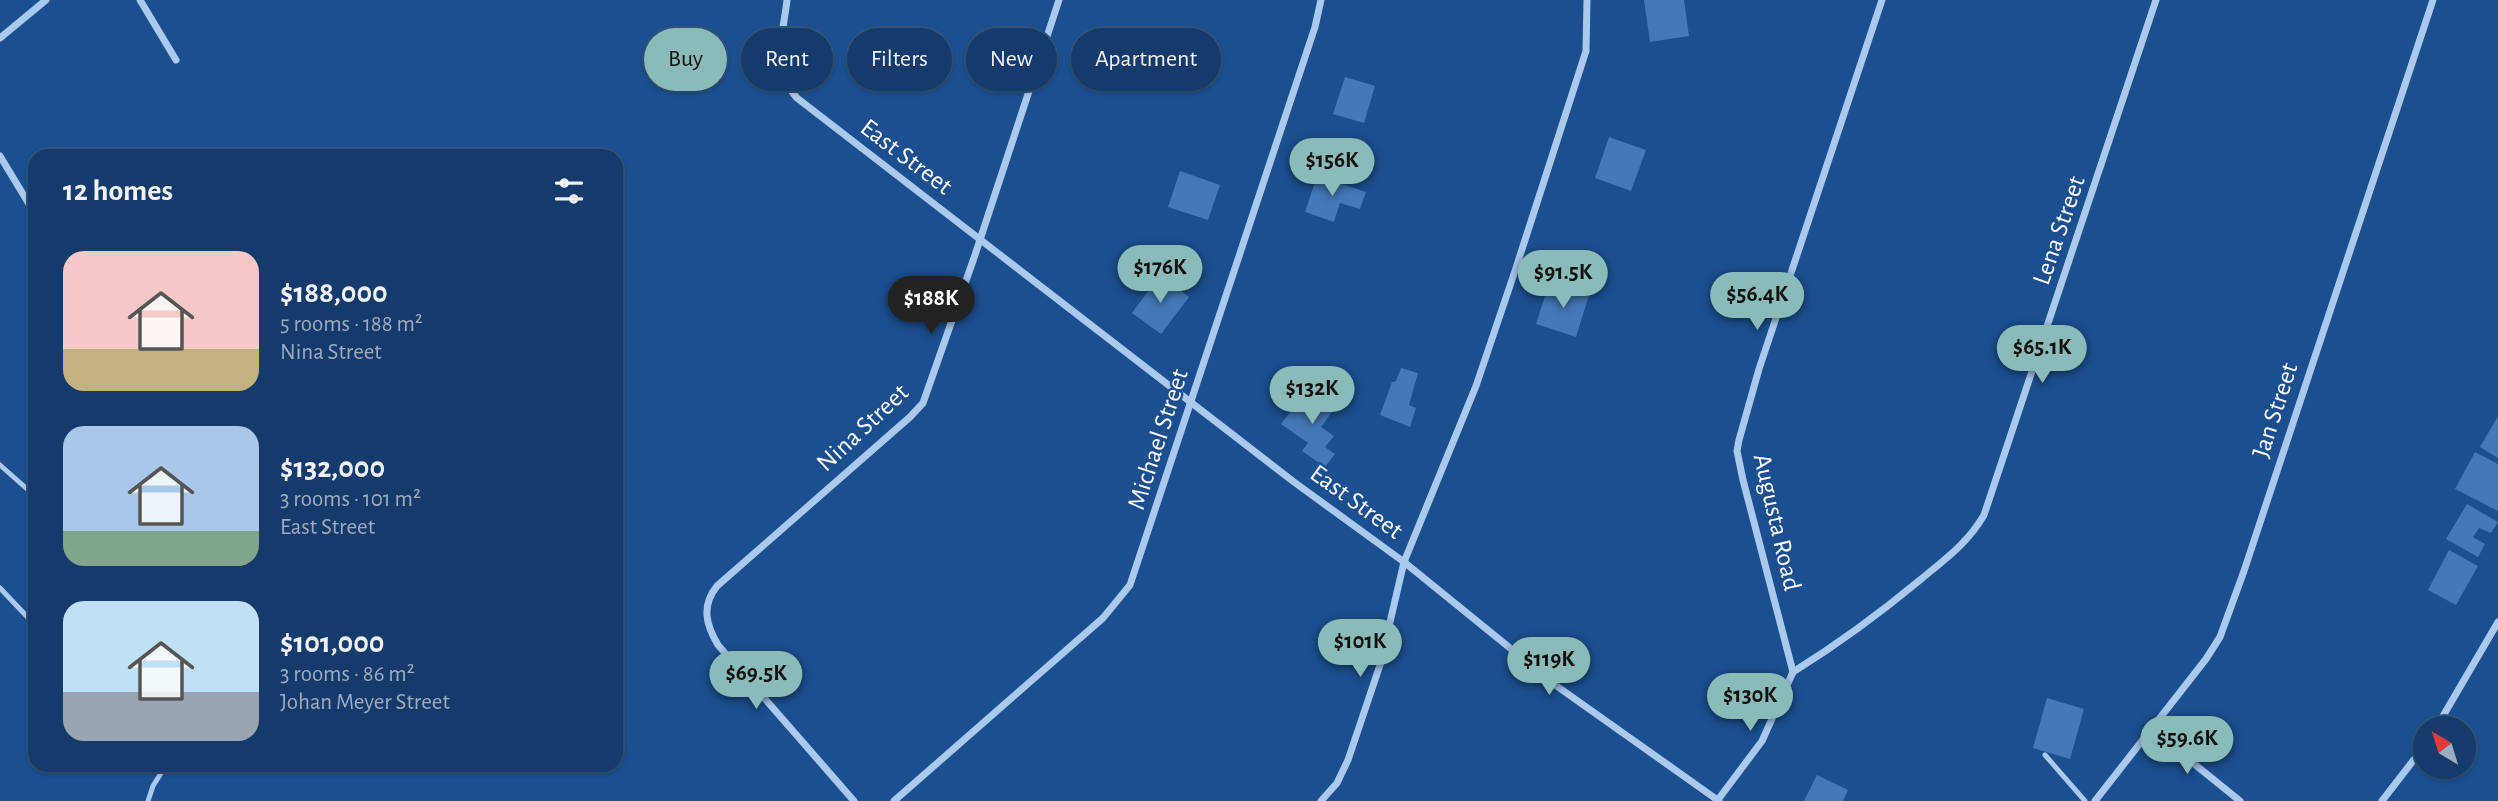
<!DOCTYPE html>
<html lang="en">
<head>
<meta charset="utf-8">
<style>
  body { margin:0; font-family:"Alegreya Sans",sans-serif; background:#1d4271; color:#f1f3f6; height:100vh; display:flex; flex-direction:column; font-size:26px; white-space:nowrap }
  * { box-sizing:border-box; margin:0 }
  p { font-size:23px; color:#9dadc1 }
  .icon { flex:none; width:38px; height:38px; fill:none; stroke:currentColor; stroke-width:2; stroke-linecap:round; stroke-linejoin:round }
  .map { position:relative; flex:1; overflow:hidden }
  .details { position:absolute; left:28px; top:149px; width:595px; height:623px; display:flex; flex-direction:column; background:#143b6b; border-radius:21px; box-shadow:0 2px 5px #0004,0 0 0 2px #33557e }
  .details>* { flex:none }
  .guide { position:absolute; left:644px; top:28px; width:665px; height:63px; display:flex; gap:14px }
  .needle { width:46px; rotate:322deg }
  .buttons { position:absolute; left:2413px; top:716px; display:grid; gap:14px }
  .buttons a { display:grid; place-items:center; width:63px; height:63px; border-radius:50%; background:#143b6b; box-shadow:0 2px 5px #0004,0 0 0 2px #33557e; font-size:35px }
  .price { position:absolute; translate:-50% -60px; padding:0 16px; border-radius:24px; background:#8bbbb9; color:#111; font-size:23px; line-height:46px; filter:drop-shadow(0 2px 4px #0008) }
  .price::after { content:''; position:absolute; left:50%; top:42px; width:21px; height:16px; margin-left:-10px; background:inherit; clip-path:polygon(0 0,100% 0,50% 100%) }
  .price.selected { background:#222; color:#fff }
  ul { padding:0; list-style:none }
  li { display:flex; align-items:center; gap:21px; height:175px; padding:0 35px }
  li span { display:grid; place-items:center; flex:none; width:196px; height:140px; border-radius:21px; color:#555 }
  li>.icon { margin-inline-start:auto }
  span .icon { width:84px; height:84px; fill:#fffc; stroke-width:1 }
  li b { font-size:30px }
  h2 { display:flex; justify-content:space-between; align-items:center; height:84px; padding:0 35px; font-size:30px }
  .tag { padding:0 24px; border-radius:32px; background:#143b6b; box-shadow:0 2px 5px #0004,0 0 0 2px #33557e; font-size:24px; line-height:63px }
  .tag.selected { background:#8bbbb9; color:#111 }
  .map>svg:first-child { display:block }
</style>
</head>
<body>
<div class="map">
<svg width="2498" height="801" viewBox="0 0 2498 801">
  <rect width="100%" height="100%" fill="#1b4f8f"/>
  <!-- building -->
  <g fill="#4478b7">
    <polygon points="1644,0 1684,0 1689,36 1650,42"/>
    <polygon points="1345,77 1375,86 1364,123 1333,114"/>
    <polygon points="1609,137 1646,150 1631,191 1595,178"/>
    <polygon points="1180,171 1220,185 1208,220 1168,207"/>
    <polygon points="1317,176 1366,192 1360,209 1340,203 1334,222 1305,212"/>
    <polygon points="1160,275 1189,297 1161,334 1132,313"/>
    <polygon points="1549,283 1589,295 1576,337 1536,324"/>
    <polygon points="1401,368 1418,373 1409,405 1416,408 1410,427 1380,415 1392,382 1396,381"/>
    <polygon points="1308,389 1335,408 1321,427 1334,436 1325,447 1335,454 1325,467 1302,451 1308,443 1281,424"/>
    <polygon points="2498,416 2498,458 2480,447"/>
    <polygon points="2475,452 2498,464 2498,511 2455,489"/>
    <polygon points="2467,504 2498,522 2491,533 2479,528 2473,537 2485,544 2478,557 2446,539"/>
    <polygon points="2449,550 2478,566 2456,605 2428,590"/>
    <polygon points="2047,698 2084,709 2070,759 2033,748"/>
    <polygon points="1817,775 1848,790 1843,801 1804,801"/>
  </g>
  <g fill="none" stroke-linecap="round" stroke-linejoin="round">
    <!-- service -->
    <g stroke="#a9c9ee" stroke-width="5">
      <polyline points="0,465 35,496"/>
      <polyline points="0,588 35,625"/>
      <polyline points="2045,755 2085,801"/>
      <polyline points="148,801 153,786 166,765"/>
    </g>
    <!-- minor -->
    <g stroke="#a9c9ee" stroke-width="7">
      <polyline points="140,0 176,60"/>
      <path d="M 787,0 C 783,36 770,69 797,98 L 1294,482 L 1404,562 L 1558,687 L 1719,801"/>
      <polyline points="0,38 46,0"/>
      <polyline points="0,156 35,214"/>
      <path d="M 1793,672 C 1838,644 1879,614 1920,580 C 1944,560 1968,543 1984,515 L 2156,0"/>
      <polyline points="2436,728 2498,622"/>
      <polyline points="2151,729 2240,801"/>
      <path d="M 854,801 L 718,645 C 706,625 701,606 717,586 L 910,417 L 923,403 L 975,255 L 1059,0"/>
      <polyline points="894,801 1103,618 1130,585 1315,27 1321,0"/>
      <polyline points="1321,801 1337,783 1348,760 1380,665 1404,562 1476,386 1515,271 1586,51 1587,0"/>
      <polyline points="1717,801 1762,741 1793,672 1743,480 1737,451 1739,440 1759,369 1882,0"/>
      <polyline points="2095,801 2206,659 2220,637 2244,571 2433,0"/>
      <polyline points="2382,801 2426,744"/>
    </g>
  </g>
  <g text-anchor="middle" stroke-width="5" stroke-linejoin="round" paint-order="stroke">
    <!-- street labels -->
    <g font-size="26" fill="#fff" stroke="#1b4f8f">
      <text transform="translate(907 156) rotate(37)" y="9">East Street</text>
      <text transform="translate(2058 230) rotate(-71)" y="9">Lena Street</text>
      <text transform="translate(2274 410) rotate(-72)" y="9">Jan Street</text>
      <text transform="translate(862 427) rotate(-43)" y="9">Nina Street</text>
      <text transform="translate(1157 439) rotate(-72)" y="9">Michael Street</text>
      <text transform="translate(1357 501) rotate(36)" y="9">East Street</text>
      <text transform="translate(1778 522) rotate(77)" y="9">Augusta Road</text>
    </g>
  </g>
</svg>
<div class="buttons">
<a><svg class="needle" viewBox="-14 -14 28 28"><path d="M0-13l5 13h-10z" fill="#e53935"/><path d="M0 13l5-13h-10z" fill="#9dadc1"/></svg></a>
</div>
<b class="price" style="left:1332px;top:198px">$156K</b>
<b class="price" style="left:1160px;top:305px">$176K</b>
<b class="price" style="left:1563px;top:310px">$91.5K</b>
<b class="price" style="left:1757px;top:332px">$56.4K</b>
<b class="price selected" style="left:931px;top:336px">$188K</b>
<b class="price" style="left:2042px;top:385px">$65.1K</b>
<b class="price" style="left:1312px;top:426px">$132K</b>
<b class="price" style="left:1360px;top:679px">$101K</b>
<b class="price" style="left:1549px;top:697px">$119K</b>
<b class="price" style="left:756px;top:711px">$69.5K</b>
<b class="price" style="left:1750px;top:733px">$130K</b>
<b class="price" style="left:2187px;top:776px">$59.6K</b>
<div class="guide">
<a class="tag selected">Buy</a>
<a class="tag">Rent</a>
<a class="tag">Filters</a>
<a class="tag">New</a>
<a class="tag">Apartment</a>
</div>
<section class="details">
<h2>12 homes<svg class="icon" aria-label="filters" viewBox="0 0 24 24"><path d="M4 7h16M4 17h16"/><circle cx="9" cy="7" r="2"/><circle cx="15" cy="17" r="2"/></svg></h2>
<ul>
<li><span style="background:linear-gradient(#f6c9c9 70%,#c2b280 0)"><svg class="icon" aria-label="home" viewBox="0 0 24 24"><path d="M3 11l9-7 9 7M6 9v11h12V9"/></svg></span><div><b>$188,000</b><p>5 rooms · 188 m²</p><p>Nina Street</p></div></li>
<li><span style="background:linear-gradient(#a9c7e8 75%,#7fa58c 0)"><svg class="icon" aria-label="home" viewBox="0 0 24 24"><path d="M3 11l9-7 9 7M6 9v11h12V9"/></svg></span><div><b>$132,000</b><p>3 rooms · 101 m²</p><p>East Street</p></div></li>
<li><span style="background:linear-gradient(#bfe0f5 65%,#9aa5b1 0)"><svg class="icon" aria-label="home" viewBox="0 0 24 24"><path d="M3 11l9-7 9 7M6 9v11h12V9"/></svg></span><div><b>$101,000</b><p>3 rooms · 86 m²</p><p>Johan Meyer Street</p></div></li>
</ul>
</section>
</div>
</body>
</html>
